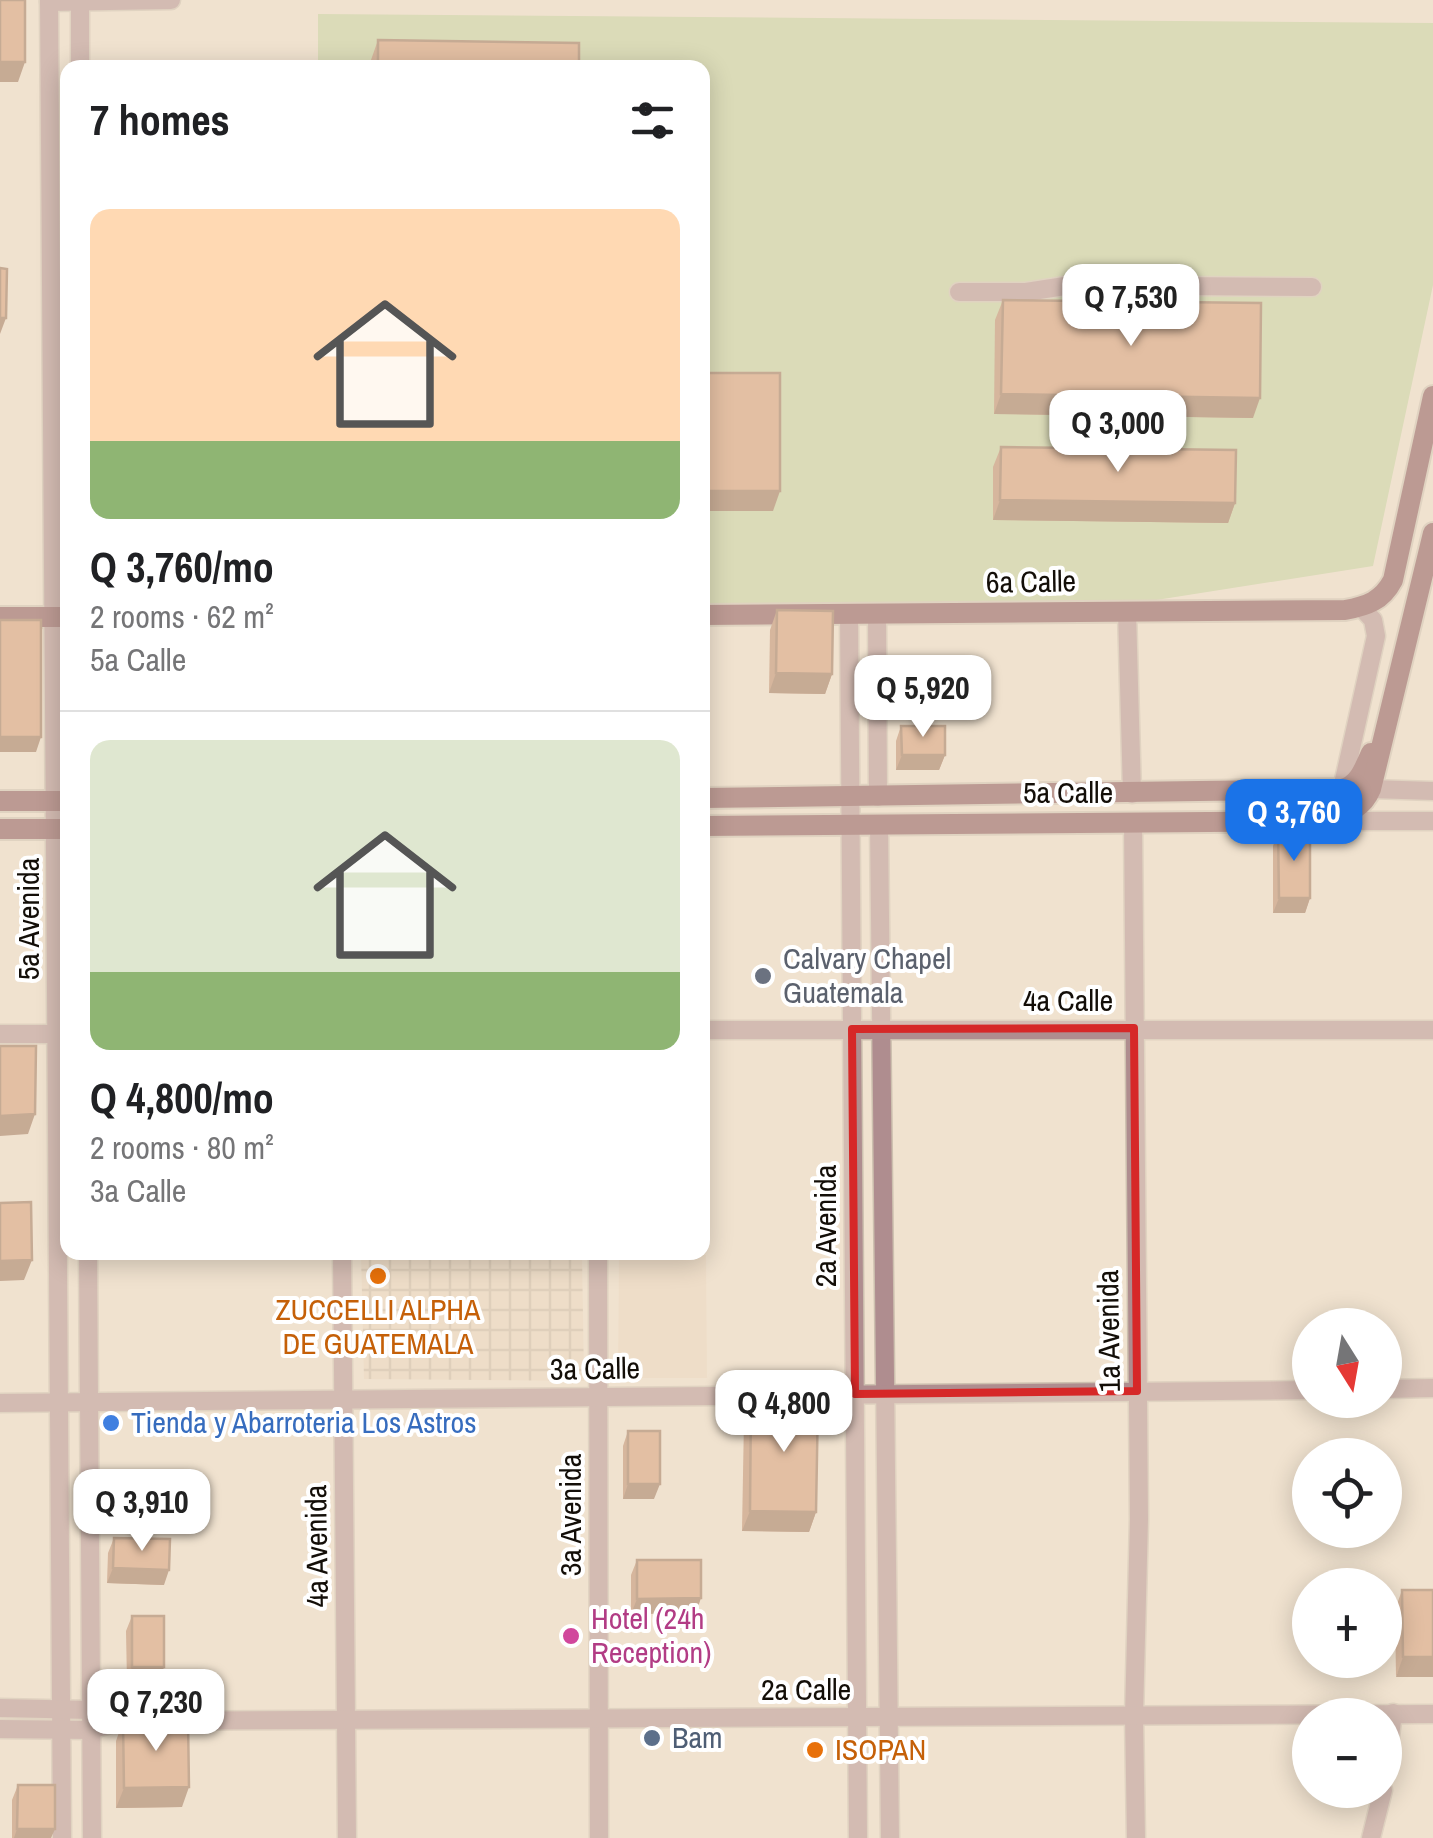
<!DOCTYPE html>
<html lang="en">
<head>
<meta charset="utf-8">
<style>
  body { margin:0; font-family:"Archivo Narrow",sans-serif; background:#f2f2f2; color:#202124; height:100vh; display:flex; flex-direction:column; font-size:38px; white-space:nowrap }
  * { box-sizing:border-box; margin:0 }
  p { font-size:32px; color:#757577 }
  .icon { flex:none; width:55px; height:55px; fill:none; stroke:currentColor; stroke-width:2; stroke-linecap:round; stroke-linejoin:round }
  .map { position:relative; flex:1; overflow:hidden }
  .panel { position:absolute; left:60px; top:60px; width:650px; height:1200px; display:flex; flex-direction:column; background:#fff; border-radius:20px; box-shadow:0 5px 25px #0003 }
  .panel>* { flex:none }
  .needle { width:65px; rotate:169deg }
  .fabs { position:absolute; left:1292px; top:1308px; display:grid; gap:20px }
  .fabs a { display:grid; place-items:center; width:110px; height:110px; border-radius:50%; background:#fff; box-shadow:0 5px 25px #0003; font-size:50px }
  .price { position:absolute; translate:-50% -85px; padding:0 22px; border-radius:20px; background:#fff; color:#222; font-size:32px; line-height:65px; filter:drop-shadow(0 2px 5px #0008) }
  .price::after { content:''; position:absolute; left:50%; top:60px; width:30px; height:22px; margin-left:-15px; background:inherit; clip-path:polygon(0 0,100% 0,50% 100%) }
  .price.current { background:#1a73e8; color:#fff }
  ul { padding:0; list-style:none }
  li { display:grid; align-content:center; gap:20px; height:530px; padding:0 30px }
  li+li { border-top:2px solid #e0e0e0 }
  li span { display:grid; place-items:center; height:310px; border-radius:20px; color:#555 }
  li>.icon { margin-inline-start:auto }
  span .icon { width:180px; height:180px; fill:#fffc; stroke-width:1 }
  li b { font-size:42px }
  h2 { display:flex; justify-content:space-between; align-items:center; height:120px; padding:0 30px; font-size:42px }
  .map>svg:first-child { display:block }
</style>
</head>
<body>
<div class="map">
<svg width="1433" height="1838" viewBox="0 0 1433 1838">
  <defs>
    <pattern id="industrial-grid" width="8" height="8" patternUnits="userSpaceOnUse" patternTransform="scale(2.5)"><rect width="8" height="8" fill="#ebd8bf"/><path d="M0 4h8M4 0v8" fill="none" stroke="#c9b8a3"/></pattern>
  </defs>
  <rect width="100%" height="100%" fill="#f0e2cf"/>
  <!-- built -->
  <polygon fill="#ebd8bf" points="619,1254 706,1255 707,1378 618,1378"/>
  <!-- industrial -->
  <polygon fill="url(#industrial-grid)" points="361,1253 582,1253 584,1381 364,1379"/>
  <!-- green -->
  <polygon fill="#c0d29b" points="318,14 1433,23 1433,285 1373,566 1131,604 703,605 702,68 318,67"/>
  <g fill="none" stroke-linecap="round" stroke-linejoin="round">
    <!-- minor casing -->
    <g stroke="#cdc0af" stroke-width="21">
      <g id="minor">
        <polyline points="49,0 62,1838"/>
        <polyline points="80,0 80,68"/>
        <polyline points="49,2 171,0"/>
        <polyline points="959,292 1026,292 1136,275 1179,286 1312,287"/>
        <polyline points="1127,611 1132,794"/>
        <polyline points="877,613 878,797"/>
        <polyline points="849,614 858,1838"/>
        <polyline points="1360,784 1371,789 1433,791"/>
        <polyline points="1342,789 1376,636 1373,620 1361,607"/>
        <polyline points="1329,821 1433,821"/>
        <polyline points="1133,823 1139,1519 1134,1716 1136,1838"/>
        <polyline points="879,824 890,1838"/>
        <polyline points="702,1030 1433,1030"/>
        <polyline points="0,1034 64,1034"/>
        <polyline points="88,1252 92,1838"/>
        <polyline points="342,1252 347,1838"/>
        <polyline points="598,1252 599,1838"/>
        <polyline points="1385,1389 1433,1388"/>
        <polyline points="0,1403 1310,1390"/>
        <polyline points="0,1708 91,1710 101,1714"/>
        <polyline points="0,1729 91,1730 120,1721 1433,1714"/>
        <polyline points="1385,1775 1393,1713"/>
        <polyline points="1371,1838 1383,1790"/>
      </g>
    </g>
    <!-- major casing -->
    <g stroke="#cdc0af" stroke-width="24">
      <g id="major">
        <path d="M 702,615 L 1345,610 C 1367,606 1382,601 1393,580 L 1433,396"/>
        <polyline points="0,617 68,617"/>
        <path d="M 702,798 L 1342,789 C 1359,785 1364,768 1371,753"/>
        <polyline points="0,801 68,801"/>
        <path d="M 702,826 L 1324,821 C 1344,814 1362,811 1371,789 L 1433,533"/>
        <polyline points="0,829 68,829"/>
      </g>
    </g>
    <!-- minor -->
    <use href="#minor" stroke="#af8d8f" stroke-width="18"/>
    <!-- major -->
    <use href="#major" stroke="#7c4449" stroke-width="20"/>
  </g>
  <!-- wall -->
  <g fill="#b5805f">
    <polygon points="378,40 579,68 371,68 371,60"/>
    <polygon points="1003,300 1253,418 994,414 995,320"/>
    <polygon points="1001,447 1235,503 1228,523 993,520 993,467"/>
    <polygon points="777,610 832,674 825,694 769,693 770,630"/>
    <polygon points="901,726 945,755 939,770 896,770 896,741"/>
    <polygon points="1278,831 1310,898 1305,913 1273,913 1273,846"/>
    <polygon points="751,1399 816,1512 809,1532 742,1531 744,1419"/>
    <polygon points="628,1431 654,1499 623,1499 623,1446"/>
    <polygon points="114,1538 164,1585 107,1583 108,1553"/>
    <polygon points="637,1560 696,1613 631,1614 631,1575"/>
    <polygon points="1402,1590 1433,1590 1396,1677 1395,1610"/>
    <polygon points="132,1616 159,1682 127,1682 126,1631"/>
    <polygon points="123,1721 182,1807 116,1808 116,1741"/>
    <polygon points="18,1785 51,1838 12,1838 12,1800"/>
  </g>
  <!-- shaded-wall -->
  <g fill="#93684d">
    <polygon points="0,62 25,62 18,82 0,82"/>
    <polygon points="0,318 6,318 0,334"/>
    <polygon points="1001,394 1260,398 1253,418 994,414"/>
    <polygon points="702,491 780,491 773,511 702,511"/>
    <polygon points="1000,500 1235,503 1228,523 993,520"/>
    <polygon points="776,673 832,674 825,694 769,693"/>
    <polygon points="0,737 41,737 36,752 0,752"/>
    <polygon points="902,755 945,755 939,770 896,770"/>
    <polygon points="1279,898 1310,898 1305,913 1273,913"/>
    <polygon points="35,1114 28,1134 0,1136 0,1116"/>
    <polygon points="32,1260 24,1280 0,1281 0,1261"/>
    <polygon points="628,1484 660,1484 654,1499 623,1499"/>
    <polygon points="750,1511 816,1512 809,1532 742,1531"/>
    <polygon points="113,1568 169,1570 164,1585 107,1583"/>
    <polygon points="701,1598 696,1613 631,1614 637,1599"/>
    <polygon points="1403,1657 1433,1657 1433,1677 1396,1677"/>
    <polygon points="132,1667 164,1667 159,1682 127,1682"/>
    <polygon points="189,1787 182,1807 116,1808 124,1788"/>
    <polygon points="17,1829 55,1829 51,1838 14,1838"/>
  </g>
  <!-- building -->
  <g fill="#d2956e" stroke="#93684d" stroke-width="2.5">
    <rect x="0" y="0" width="25" height="62"/>
    <polygon points="378,40 579,43 579,68 378,68"/>
    <polygon points="0,268 7,269 6,318 0,318"/>
    <polygon points="1003,300 1261,303 1260,398 1001,394"/>
    <rect x="702" y="373" width="78" height="118"/>
    <polygon points="1001,447 1236,450 1235,503 1000,500"/>
    <polygon points="777,610 833,611 832,674 776,673"/>
    <rect x="0" y="620" width="41" height="117"/>
    <polygon points="901,726 945,726 945,755 902,755"/>
    <polygon points="1278,831 1310,831 1310,898 1279,898"/>
    <polygon points="0,1046 36,1046 35,1114 0,1116"/>
    <polygon points="31,1202 32,1260 0,1261 0,1203"/>
    <polygon points="751,1399 818,1400 816,1512 750,1511"/>
    <rect x="628" y="1431" width="32" height="53"/>
    <polygon points="114,1538 170,1539 169,1570 113,1568"/>
    <polygon points="637,1560 701,1560 701,1598 637,1599"/>
    <polygon points="1402,1590 1433,1590 1433,1657 1403,1657"/>
    <rect x="132" y="1616" width="32" height="51"/>
    <polygon points="188,1720 189,1787 124,1788 123,1721"/>
    <polygon points="18,1785 55,1785 55,1829 17,1829"/>
  </g>
  <!-- marked area -->
  <path d="M0 0H1433V1838H0ZM 1134,1028 L 1137,1391 L 855,1394 L 852,1029 Z" fill="#f0e2cf" fill-opacity=".55" fill-rule="evenodd"/>
  <path fill="none" stroke="#d62828" stroke-width="8" stroke-linejoin="round" d="M 1134,1028 L 1137,1391 L 855,1394 L 852,1029 Z"/>
  <!-- markers -->
  <circle fill="#6b7280" stroke="#fff" stroke-width="4" cx="763" cy="976" r="10"/>
  <g fill="#e8710a" stroke="#fff" stroke-width="4">
    <circle cx="378" cy="1276" r="10"/>
    <circle cx="815" cy="1750" r="10"/>
  </g>
  <circle fill="#3f7fe0" stroke="#fff" stroke-width="4" cx="111" cy="1423" r="10"/>
  <circle fill="#d1479c" stroke="#fff" stroke-width="4" cx="571" cy="1636" r="10"/>
  <circle fill="#5c6f8a" stroke="#fff" stroke-width="4" cx="652" cy="1738" r="10"/>
  <g text-anchor="middle" stroke-width="8" stroke-linejoin="round" paint-order="stroke">
    <!-- street labels -->
    <g font-size="30" fill="#130e08" stroke="#fff">
      <text transform="translate(1031 582) rotate(-1)" y="10">6a Calle</text>
      <text x="1068" y="803">5a Calle</text>
      <text transform="translate(29 919) rotate(-90)" y="10">5a Avenida</text>
      <text x="1068" y="1011">4a Calle</text>
      <text transform="translate(826 1226) rotate(-90)" y="10">2a Avenida</text>
      <text transform="translate(1109 1331) rotate(-91)" y="10">1a Avenida</text>
      <text transform="translate(595 1369) rotate(-1)" y="10">3a Calle</text>
      <text transform="translate(571 1515) rotate(-90)" y="10">3a Avenida</text>
      <text transform="translate(317 1546) rotate(-91)" y="10">4a Avenida</text>
      <text x="806" y="1700">2a Calle</text>
    </g>
    <!-- worship labels -->
    <g font-size="30" fill="#5b616d" stroke="#fff" text-anchor="start">
      <text x="783" y="969">Calvary Chapel<tspan x="783" dy="34">Guatemala</tspan></text>
    </g>
    <!-- food labels -->
    <g font-size="30" fill="#c56008" stroke="#fff">
      <text x="378" y="1320">ZUCCELLI ALPHA<tspan x="378" dy="34">DE GUATEMALA</tspan></text>
      <text x="835" y="1760" text-anchor="start">ISOPAN</text>
    </g>
    <!-- shop labels -->
    <g font-size="30" fill="#366cbe" stroke="#fff" text-anchor="start">
      <text x="131" y="1433">Tienda y Abarroteria Los Astros</text>
    </g>
    <!-- hotel labels -->
    <g font-size="30" fill="#b23c85" stroke="#fff" text-anchor="start">
      <text x="591" y="1629">Hotel (24h<tspan x="591" dy="34">Reception)</tspan></text>
    </g>
    <!-- service labels -->
    <g font-size="30" fill="#4e5e75" stroke="#fff" text-anchor="start">
      <text x="672" y="1748">Bam</text>
    </g>
  </g>
</svg>
<div class="fabs">
<a><svg class="needle" viewBox="-14 -14 28 28"><path d="M0-13l5 13h-10z" fill="#e53935"/><path d="M0 13l5-13h-10z" fill="#757577"/></svg></a>
<a><svg class="icon" aria-label="locate" viewBox="0 0 24 24"><circle cx="12" cy="12" r="6"/><path d="M12 2v4M12 18v4M2 12h4M18 12h4"/></svg></a>
<a>+</a>
<a>−</a>
</div>
<b class="price" style="left:1131px;top:349px">Q 7,530</b>
<b class="price" style="left:1118px;top:475px">Q 3,000</b>
<b class="price" style="left:923px;top:740px">Q 5,920</b>
<b class="price current" style="left:1294px;top:864px">Q 3,760</b>
<b class="price" style="left:784px;top:1455px">Q 4,800</b>
<b class="price" style="left:142px;top:1554px">Q 3,910</b>
<b class="price" style="left:156px;top:1754px">Q 7,230</b>
<section class="panel">
<h2>7 homes<svg class="icon" aria-label="filters" viewBox="0 0 24 24"><path d="M4 7h16M4 17h16"/><circle cx="9" cy="7" r="2"/><circle cx="15" cy="17" r="2"/></svg></h2>
<ul>
<li><span style="background:linear-gradient(#ffd9b3 75%,#8fb573 0)"><svg class="icon" aria-label="home" viewBox="0 0 24 24"><path d="M3 11l9-7 9 7M6 9v11h12V9"/></svg></span><div><b>Q 3,760/mo</b><p>2 rooms · 62 m²</p><p>5a Calle</p></div></li>
<li><span style="background:linear-gradient(#dfe7d0 75%,#8fb573 0)"><svg class="icon" aria-label="home" viewBox="0 0 24 24"><path d="M3 11l9-7 9 7M6 9v11h12V9"/></svg></span><div><b>Q 4,800/mo</b><p>2 rooms · 80 m²</p><p>3a Calle</p></div></li>
</ul>
</section>
</div>
</body>
</html>
